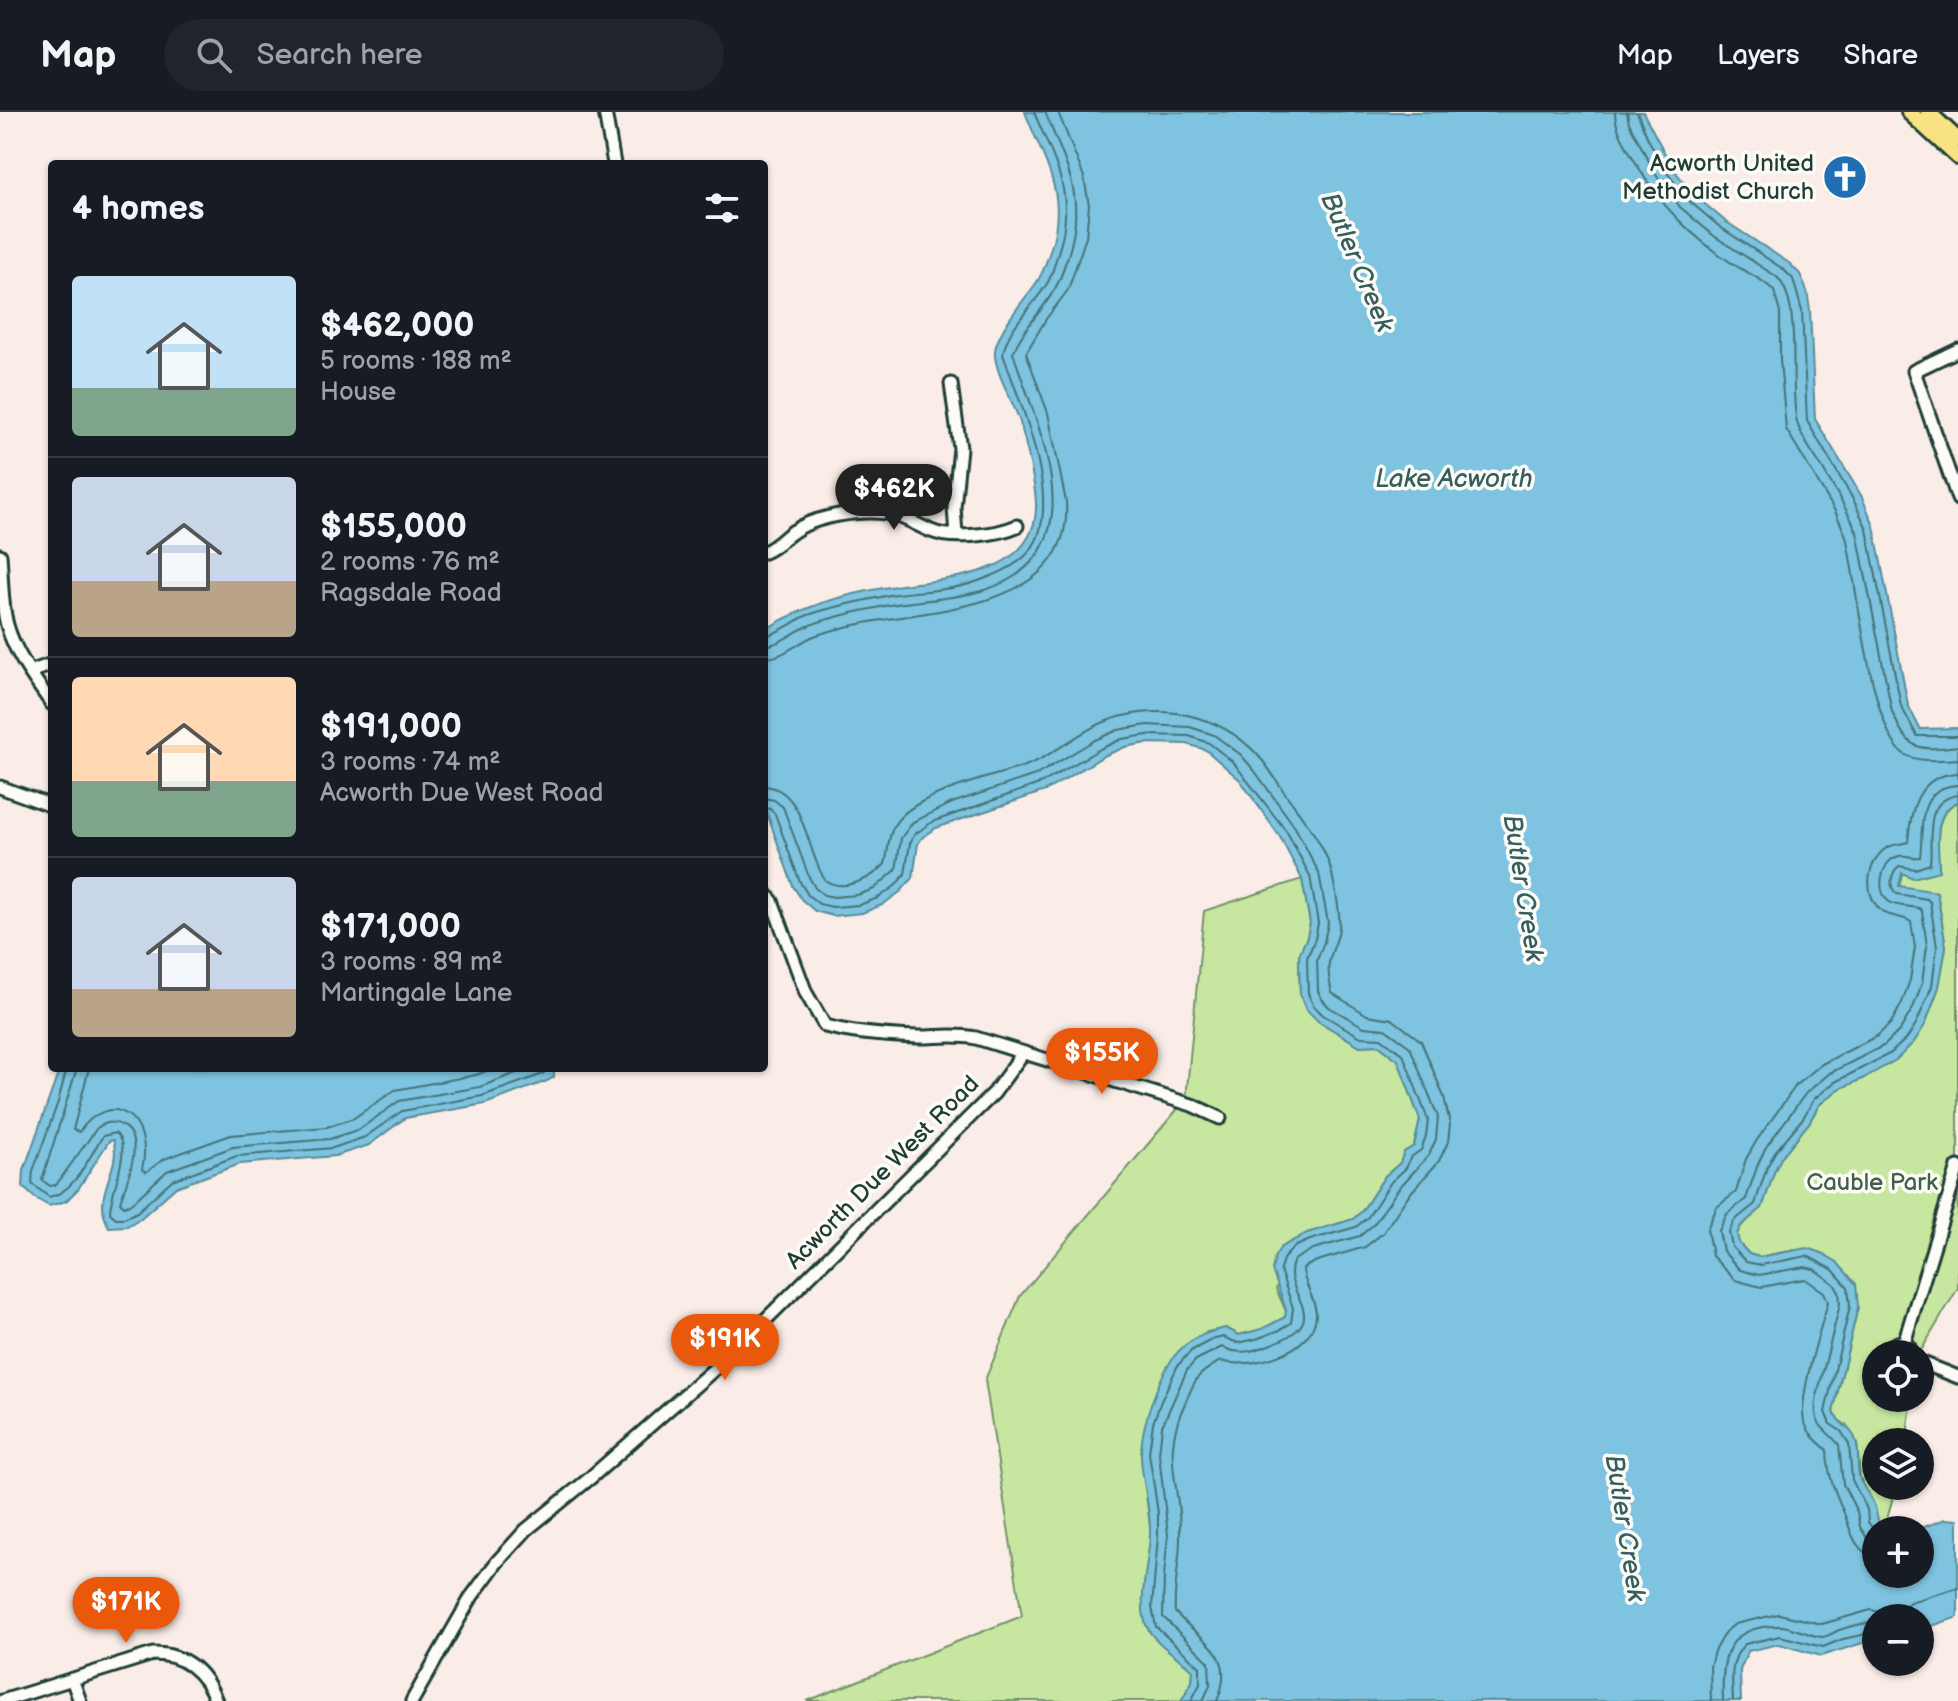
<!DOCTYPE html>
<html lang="en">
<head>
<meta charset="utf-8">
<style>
  body { margin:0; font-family:"Balsamiq Sans",sans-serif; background:#20242c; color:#f1f3f6; height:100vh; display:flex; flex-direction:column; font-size:30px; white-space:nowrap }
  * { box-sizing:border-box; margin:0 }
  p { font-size:26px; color:#9ea1a6 }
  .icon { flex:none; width:44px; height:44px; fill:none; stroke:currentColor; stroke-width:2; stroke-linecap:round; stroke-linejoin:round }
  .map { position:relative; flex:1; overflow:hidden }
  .side { position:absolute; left:48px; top:48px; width:720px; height:912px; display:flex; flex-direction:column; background:#171b24; border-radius:8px; box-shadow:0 2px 6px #0004 }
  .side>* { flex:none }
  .buttons { position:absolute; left:1862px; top:1228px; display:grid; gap:16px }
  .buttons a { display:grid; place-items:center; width:72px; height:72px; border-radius:50%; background:#171b24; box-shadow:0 2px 6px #0004; font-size:40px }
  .price { position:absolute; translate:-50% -68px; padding:0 18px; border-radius:28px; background:#ea580c; color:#fff; font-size:26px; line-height:52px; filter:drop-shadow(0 2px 4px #0008) }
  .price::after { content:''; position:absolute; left:50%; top:48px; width:24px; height:18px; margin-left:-12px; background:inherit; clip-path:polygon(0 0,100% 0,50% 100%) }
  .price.current { background:#222; color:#fff }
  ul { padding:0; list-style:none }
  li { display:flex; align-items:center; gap:24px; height:200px; padding:0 24px }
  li+li { border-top:2px solid #363941 }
  li span { display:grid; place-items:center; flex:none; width:224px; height:160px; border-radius:8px; color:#555 }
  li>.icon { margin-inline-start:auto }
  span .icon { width:96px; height:96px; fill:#fffc; stroke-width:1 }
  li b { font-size:34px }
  h2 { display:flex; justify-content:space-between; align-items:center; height:96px; padding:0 24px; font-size:34px }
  header { display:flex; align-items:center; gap:48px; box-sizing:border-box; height:112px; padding:0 40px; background:#171b24; border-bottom:2px solid #363941 }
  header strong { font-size:38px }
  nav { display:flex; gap:44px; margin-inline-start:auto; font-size:28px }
  .search { width:560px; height:72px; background:#20242c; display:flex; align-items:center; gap:20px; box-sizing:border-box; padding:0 28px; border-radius:44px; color:#9ea1a6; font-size:30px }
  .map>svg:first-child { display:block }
</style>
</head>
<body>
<header>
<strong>Map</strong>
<div class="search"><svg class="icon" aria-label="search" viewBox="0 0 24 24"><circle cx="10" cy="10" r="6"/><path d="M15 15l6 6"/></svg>Search here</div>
<nav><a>Map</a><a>Layers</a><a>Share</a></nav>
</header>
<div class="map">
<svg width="1958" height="1589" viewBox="0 0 1958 1589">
  <rect width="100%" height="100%" fill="#faede7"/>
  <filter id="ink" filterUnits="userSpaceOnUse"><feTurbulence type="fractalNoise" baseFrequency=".0125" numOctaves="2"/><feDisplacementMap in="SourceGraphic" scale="16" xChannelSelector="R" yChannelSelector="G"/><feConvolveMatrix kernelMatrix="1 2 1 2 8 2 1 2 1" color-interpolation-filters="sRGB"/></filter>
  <g filter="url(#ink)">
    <!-- green -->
    <g fill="#c7e7a0" stroke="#73926a" stroke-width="2">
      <path d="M 1958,690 L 1958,1176 L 1919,1242 L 1876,1242 L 1876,1286 L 1912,1286 L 1906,1330 L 1876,1330 L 1876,1374 L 1896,1374 L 1884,1418 L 1875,1406 L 1875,1395 L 1860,1366 L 1857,1331 L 1846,1313 L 1836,1307 L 1833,1300 L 1858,1195 L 1793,1138 L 1759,1145 L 1749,1142 L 1739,1131 L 1737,1122 L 1741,1114 L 1762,1096 L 1775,1058 L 1782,1044 L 1809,1011 L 1819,993 L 1839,977 L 1862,967 L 1925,913 L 1939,875 L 1946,835 L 1937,780 L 1899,775 L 1902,761 L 1939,758 C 1939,734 1931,701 1958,690 Z"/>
      <polygon points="1302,767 1310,811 1307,825 1299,843 1300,882 1318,909 1360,934 1378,933 1398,948 1420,1008 1414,1034 1404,1040 1400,1051 1385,1064 1362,1099 1353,1108 1307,1121 1276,1177 1286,1199 1286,1205 1262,1217 1239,1223 1226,1216 1207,1220 1167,1256 1154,1286 1141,1341 1151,1423 1146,1462 1145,1509 1149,1519 1193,1558 1192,1570 1181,1589 807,1589 1022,1504 985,1268 1020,1184 1186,987 1204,799"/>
    </g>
    <!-- water -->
    <g fill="#7ec3df" stroke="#588d9b" stroke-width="2">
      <path d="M 1025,0 L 1643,0 L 1672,55 L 1693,82 L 1725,109 L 1789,151 L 1800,162 L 1807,179 L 1810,198 L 1815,307 L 1862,385 L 1874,414 L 1908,593 L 1920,617 L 1958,616 L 1958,690 C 1931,701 1939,734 1939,759 L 1913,766 L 1902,761 L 1899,774 L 1937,780 L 1946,835 L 1939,875 L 1925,913 L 1914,930 L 1896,948 L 1862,967 L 1839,977 L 1819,993 L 1809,1011 L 1782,1044 L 1775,1058 L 1762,1096 L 1741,1114 L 1737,1122 L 1739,1131 L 1749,1142 L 1759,1145 L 1807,1136 L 1822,1141 L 1837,1150 L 1856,1172 L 1858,1195 L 1833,1300 C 1838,1312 1852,1315 1856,1329 C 1860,1341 1856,1354 1860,1367 C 1864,1377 1872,1386 1875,1395 C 1878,1405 1876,1410 1884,1418 L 1876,1418 L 1876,1462 L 1920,1462 L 1920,1418 L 1916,1418 L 1945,1407 L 1958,1408 L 1958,1505 L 1920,1518 L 1920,1506 L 1876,1506 L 1876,1527 L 1821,1544 L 1779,1532 L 1748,1539 L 1740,1558 L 1741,1589 L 1181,1589 L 1192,1570 L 1193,1558 C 1180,1546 1157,1533 1148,1517 C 1135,1494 1150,1446 1150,1421 C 1151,1394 1141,1368 1141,1342 C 1141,1314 1161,1254 1182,1236 C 1194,1225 1210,1219 1226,1216 L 1239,1223 L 1262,1217 L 1285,1205 L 1286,1198 L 1272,1158 L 1275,1144 L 1281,1135 L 1307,1121 L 1353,1107 L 1362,1099 L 1385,1064 L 1400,1051 L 1404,1040 L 1414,1034 L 1420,1008 L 1398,948 L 1378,933 L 1360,934 L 1318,909 L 1307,898 L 1300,882 L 1299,855 L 1299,843 L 1307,825 L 1310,811 L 1302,767 L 1280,725 L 1240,668 L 1206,638 L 1187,632 L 1147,631 L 1125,635 L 1104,644 L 1045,679 L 936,716 L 922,726 L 918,732 L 913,766 L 900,780 L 882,793 L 862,801 L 833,804 L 815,799 L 802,788 L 793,774 L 764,693 L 764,518 C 789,503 814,492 842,485 C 861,480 882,476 902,473 C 952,466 1033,463 1036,397 C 1037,377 1025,327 1019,307 C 1013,290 993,256 995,239 C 997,221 1021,191 1032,177 C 1042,165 1045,153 1050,139 C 1069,82 1045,52 1025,0 Z"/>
      <path d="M 60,956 L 554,956 L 554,965 L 547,969 L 485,992 L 405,1006 L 369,1033 L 335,1044 L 240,1052 L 176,1075 L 141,1106 L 127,1114 L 109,1115 C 90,1082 123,1057 113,1028 L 109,1029 L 78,1077 L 66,1089 L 49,1094 L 35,1086 L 23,1075 L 24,1058 Z"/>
    </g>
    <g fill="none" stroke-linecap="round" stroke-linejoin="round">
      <!-- shore -->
      <g stroke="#457378" stroke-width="2">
        <path d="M 1615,0 C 1615,18 1627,35 1636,51 C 1660,94 1692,125 1733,152 C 1747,161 1763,167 1774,179 L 1780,201 L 1780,248 L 1786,317 L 1835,399 L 1846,424 C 1856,467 1871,620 1904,642 C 1918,651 1941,648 1958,647"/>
        <path d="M 1627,0 L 1629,11 L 1656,63 L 1680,95 L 1714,124 L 1777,165 C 1803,191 1788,272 1797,310 C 1801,326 1813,341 1821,354 C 1834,376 1847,397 1857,420 L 1892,600 C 1909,639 1917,639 1958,634"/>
        <polyline points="1637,0 1648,27 1665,58 1688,88 1720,115 1783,157 1793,167 1802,199 1807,309 1854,389 1867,417 1901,594 1917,624 1958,624"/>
        <path d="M 764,524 C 779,522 793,509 808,503 C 833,494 859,490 885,484 C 916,478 952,480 981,468 C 995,463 1013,455 1024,445 C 1071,403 1019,290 1003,242 C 1008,214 1034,194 1048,170 C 1053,161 1055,150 1058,141 C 1077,84 1055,51 1034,0"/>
        <path d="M 764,534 C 780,533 793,520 808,514 C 832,504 859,500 884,494 C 916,488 950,488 981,479 C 1101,444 1040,322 1013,241 C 1023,215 1045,197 1057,173 C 1062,164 1064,153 1068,144 C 1087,85 1066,53 1045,0"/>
        <path d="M 764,546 C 783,546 797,531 814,524 C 825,520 838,517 850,514 C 923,496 1074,502 1066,390 L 1048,301 L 1026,241 L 1046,207 L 1068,178 L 1086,125 L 1089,93 L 1084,65 L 1058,0"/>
        <path d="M 764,674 C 805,676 806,739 825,768 C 842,781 872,767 885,752 C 889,738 887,725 895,712 C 913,682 989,666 1022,655 C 1056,644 1083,614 1119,605 C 1172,592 1226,605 1262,648 C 1272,660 1280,675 1290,688 C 1306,710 1326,735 1332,762 C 1335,778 1341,799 1339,816 C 1338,828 1331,839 1329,851 C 1328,859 1330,873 1332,881 L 1367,903 L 1392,907 L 1421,929 L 1444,985 L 1450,1012 L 1448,1030 L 1439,1049 L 1408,1084 L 1383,1121 L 1365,1135 L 1317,1149 L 1303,1156 C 1303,1173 1316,1186 1316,1203 C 1314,1241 1250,1258 1220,1249 C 1196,1264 1198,1262 1186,1289 C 1160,1343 1180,1367 1180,1421 C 1181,1447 1173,1474 1175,1500 C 1202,1531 1238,1539 1217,1589"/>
        <path d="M 764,686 L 774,688 L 783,695 L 809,765 L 815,776 L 824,783 L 834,785 L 857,783 L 874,777 L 896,758 L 901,726 L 913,710 L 952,691 L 1038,662 L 1095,628 L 1118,618 L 1147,613 L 1190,615 L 1214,623 L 1240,642 L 1254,658 L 1295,715 L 1319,761 L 1328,811 L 1324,830 L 1317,848 L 1318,879 L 1322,887 L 1329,895 L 1364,915 L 1385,917 L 1410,935 L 1438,1005 L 1436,1027 L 1429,1043 L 1399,1076 L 1374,1112 L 1360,1124 L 1313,1137 L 1294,1148 C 1277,1182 1341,1207 1269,1233 C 1251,1240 1239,1243 1222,1235 L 1196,1248 L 1187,1258 L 1162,1314 L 1159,1342 L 1168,1423 L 1164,1464 L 1163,1505 L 1209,1550 L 1210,1573 L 1203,1589"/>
        <polyline points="764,696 770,697 775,702 800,770 808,783 819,792 833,795 859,793 878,786 895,774 905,762 910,731 915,722 932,710 1042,671 1100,637 1122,627 1147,623 1189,624 1209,631 1233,650 1287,720 1310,764 1318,811 1315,827 1307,846 1308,881 1313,893 1323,903 1361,925 1381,926 1403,942 1428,1008 1426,1024 1421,1038 1411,1045 1406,1056 1391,1070 1368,1105 1356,1115 1310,1128 1294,1135 1283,1147 1280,1158 1293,1196 1291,1211 1280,1218 1256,1227 1238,1231 1223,1225 1211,1228 1191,1239 1178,1253 1161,1289 1153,1311 1149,1341 1158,1401 1158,1424 1152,1495 1156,1515 1200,1555 1200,1572 1191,1589"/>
        <path d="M 67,956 L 58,990 L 33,1059 L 32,1072 L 49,1085 C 75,1081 89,1044 103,1024 L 115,1021 C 134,1036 110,1078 110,1101 L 116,1106 L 124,1106 L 137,1100 L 172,1068 L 237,1044 L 333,1036 L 365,1025 L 402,999 L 482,984 L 543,962 L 546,956"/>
        <path d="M 77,956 L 42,1068 L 50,1074 L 56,1073 L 97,1016 C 104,1011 112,1008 121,1013 C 147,1026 126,1070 120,1090 L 124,1094 L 132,1091 L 167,1059 L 233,1035 L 330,1027 L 360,1017 L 399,989 L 480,975 L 529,956"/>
        <path d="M 89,956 L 73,1018 L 79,1020 C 112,974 154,1007 142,1057 L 146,1060 L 164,1047 L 231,1023 L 327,1015 L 354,1006 L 395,978 L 476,963 L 494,956"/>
        <path d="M 1876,1421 L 1868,1410 L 1867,1397 L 1852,1368 L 1849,1332 L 1841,1319 L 1830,1312 L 1825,1300 L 1850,1194 L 1848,1175 L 1832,1157 L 1807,1144 L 1761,1153 L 1746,1150 L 1732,1135 L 1729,1120 L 1734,1109 L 1755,1092 L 1767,1055 L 1775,1040 L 1803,1006 L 1814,987 L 1835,970 L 1891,941 L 1908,925 L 1917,910 L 1932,874 L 1937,835 L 1930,790 L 1927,787 L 1897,782 C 1888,775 1891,761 1899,754 L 1915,757 L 1930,752 C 1933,727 1922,688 1958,683"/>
        <path d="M 1876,1434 L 1867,1426 L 1860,1415 L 1857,1400 L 1843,1372 L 1839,1333 C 1825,1315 1813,1316 1816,1288 L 1840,1192 L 1839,1180 L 1834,1172 L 1814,1157 L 1805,1155 L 1759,1163 L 1740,1158 L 1723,1139 L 1719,1119 L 1727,1102 L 1746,1087 L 1758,1052 L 1766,1035 L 1806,981 L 1830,961 L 1885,933 L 1900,918 L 1913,896 L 1922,871 L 1927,834 L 1922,799 L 1919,796 C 1909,794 1896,795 1888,789 C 1876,778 1881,751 1896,745 C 1905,741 1912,747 1920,745 C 1924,716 1915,675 1958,673"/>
        <path d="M 1876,1447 C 1853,1437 1852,1421 1844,1401 C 1834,1377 1828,1365 1827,1338 C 1817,1329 1809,1323 1804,1309 C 1798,1286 1821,1215 1828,1190 L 1824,1180 L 1805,1167 L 1761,1175 L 1735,1168 L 1712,1144 L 1707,1117 L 1717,1095 L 1736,1080 L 1746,1047 L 1757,1028 L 1797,972 L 1822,952 L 1877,924 L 1891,911 L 1902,891 L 1910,868 L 1915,835 L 1911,810 C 1903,804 1891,806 1882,799 C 1863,785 1866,751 1885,737 C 1892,732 1901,732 1908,730 C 1911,697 1917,663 1958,661"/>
        <polyline points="1711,1589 1710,1555 1714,1539 1725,1520 1735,1512 1779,1502 1822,1512 1871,1498 1893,1503 1910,1490 1958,1476"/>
        <path d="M 1723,1589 C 1721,1545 1726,1513 1780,1514 C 1794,1514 1808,1524 1822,1525 C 1828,1525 1834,1520 1839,1518 C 1851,1514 1864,1511 1876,1510"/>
        <path d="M 1733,1589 C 1732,1568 1729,1547 1745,1532 L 1780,1524 L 1823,1535 L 1843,1527 L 1876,1520"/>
      </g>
      <!-- minor casing -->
      <g stroke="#1f3d34" stroke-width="17">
        <g id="minor">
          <polyline points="605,0 614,52"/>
          <polyline points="1958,238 1914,259 1958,387"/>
          <polyline points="951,272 960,336 954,396 956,422"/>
          <path d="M 764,440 C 777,435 783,426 794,419 C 813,406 844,401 867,400 C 896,399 906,408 931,419 C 952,428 997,423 1017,414"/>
          <path d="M 0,443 C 2,466 1,491 7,513 C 15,542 35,568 52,592"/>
          <polyline points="30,560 52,552"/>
          <polyline points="0,675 52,694"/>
          <path d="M 764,779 L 772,789 L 806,881 L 825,914 C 855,922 887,924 919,925 C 938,925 957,922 976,926 L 1192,993 L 1220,1006"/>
          <polyline points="1904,1231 1958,1055"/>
          <polyline points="1890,1242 1893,1233 1900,1230 1909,1235 1911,1242"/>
          <polyline points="1920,1250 1958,1265"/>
          <polyline points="72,1567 80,1589"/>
          <path d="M 2,1589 L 153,1542 C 185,1542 205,1560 216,1589"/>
          <polyline points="412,1589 472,1484 497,1450 526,1418 589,1367 728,1245 994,981 1023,941"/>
        </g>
      </g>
      <!-- major casing -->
      <g stroke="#1f3d34" stroke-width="20">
        <g id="major">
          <polyline points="1909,0 1958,45"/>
          <polyline points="1928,0 1958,28"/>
        </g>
      </g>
      <!-- minor -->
      <use href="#minor" stroke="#fdfcf7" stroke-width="11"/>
      <!-- major -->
      <use href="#major" stroke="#f8e281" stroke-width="14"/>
    </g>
  </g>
  <!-- icons -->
  <defs>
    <g id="church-disc" transform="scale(2.3)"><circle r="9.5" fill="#1f6fb2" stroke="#fdfcf7"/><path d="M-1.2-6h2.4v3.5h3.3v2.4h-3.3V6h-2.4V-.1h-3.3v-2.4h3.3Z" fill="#fff"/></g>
  </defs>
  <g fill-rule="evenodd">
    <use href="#church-disc" x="1845" y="65"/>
  </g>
  <g text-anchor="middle" stroke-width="7" stroke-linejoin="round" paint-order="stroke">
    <!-- poi labels -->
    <g font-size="24" fill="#1f3d34" stroke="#fdfcf7" text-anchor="end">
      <text x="1814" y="59">Acworth United<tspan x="1814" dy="28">Methodist Church</tspan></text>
    </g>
    <!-- street labels -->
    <g font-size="24" fill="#1f3d34" stroke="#fdfcf7">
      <text transform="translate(882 1060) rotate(-45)" y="8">Acworth Due West Road</text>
    </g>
    <!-- park labels -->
    <g font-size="24" fill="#415f4a" stroke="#fdfcf7">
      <text x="1872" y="1078">Cauble Park</text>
    </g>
    <!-- water labels -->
    <g font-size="26" font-style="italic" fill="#375e5f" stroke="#fdfcf7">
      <text transform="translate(1358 150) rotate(67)" y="9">Butler Creek</text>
      <text x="1454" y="375">Lake Acworth</text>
      <text transform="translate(1524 776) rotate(81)" y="9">Butler Creek</text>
      <text transform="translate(1626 1416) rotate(81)" y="9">Butler Creek</text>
    </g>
  </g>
</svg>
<div class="buttons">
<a><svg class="icon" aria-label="locate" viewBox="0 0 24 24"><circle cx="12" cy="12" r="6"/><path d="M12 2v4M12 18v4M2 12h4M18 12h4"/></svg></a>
<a><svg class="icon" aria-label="layers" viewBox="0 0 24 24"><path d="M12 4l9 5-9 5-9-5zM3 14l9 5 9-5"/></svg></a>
<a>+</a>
<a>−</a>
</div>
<b class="price current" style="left:894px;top:420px">$462K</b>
<b class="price" style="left:1102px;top:984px">$155K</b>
<b class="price" style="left:725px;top:1270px">$191K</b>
<b class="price" style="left:126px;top:1533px">$171K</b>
<section class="side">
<h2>4 homes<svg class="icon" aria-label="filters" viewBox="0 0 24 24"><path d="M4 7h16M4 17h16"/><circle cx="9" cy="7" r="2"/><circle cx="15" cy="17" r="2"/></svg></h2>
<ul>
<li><span style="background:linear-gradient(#bfe0f5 70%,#7fa58c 0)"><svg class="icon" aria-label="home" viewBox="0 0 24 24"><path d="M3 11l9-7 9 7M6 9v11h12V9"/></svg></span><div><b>$462,000</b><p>5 rooms · 188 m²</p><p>House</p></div></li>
<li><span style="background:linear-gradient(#c9d6e8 65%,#b9a48a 0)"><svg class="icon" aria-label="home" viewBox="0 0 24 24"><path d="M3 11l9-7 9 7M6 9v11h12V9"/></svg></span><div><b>$155,000</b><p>2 rooms · 76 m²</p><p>Ragsdale Road</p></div></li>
<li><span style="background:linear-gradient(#ffd9b3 65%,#7fa58c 0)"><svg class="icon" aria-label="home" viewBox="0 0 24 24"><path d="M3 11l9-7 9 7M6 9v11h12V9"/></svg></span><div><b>$191,000</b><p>3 rooms · 74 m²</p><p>Acworth Due West Road</p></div></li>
<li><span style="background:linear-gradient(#c9d6e8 70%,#b9a48a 0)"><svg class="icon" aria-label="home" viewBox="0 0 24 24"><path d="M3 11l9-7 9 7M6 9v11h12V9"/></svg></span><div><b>$171,000</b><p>3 rooms · 89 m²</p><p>Martingale Lane</p></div></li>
</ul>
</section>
</div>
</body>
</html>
